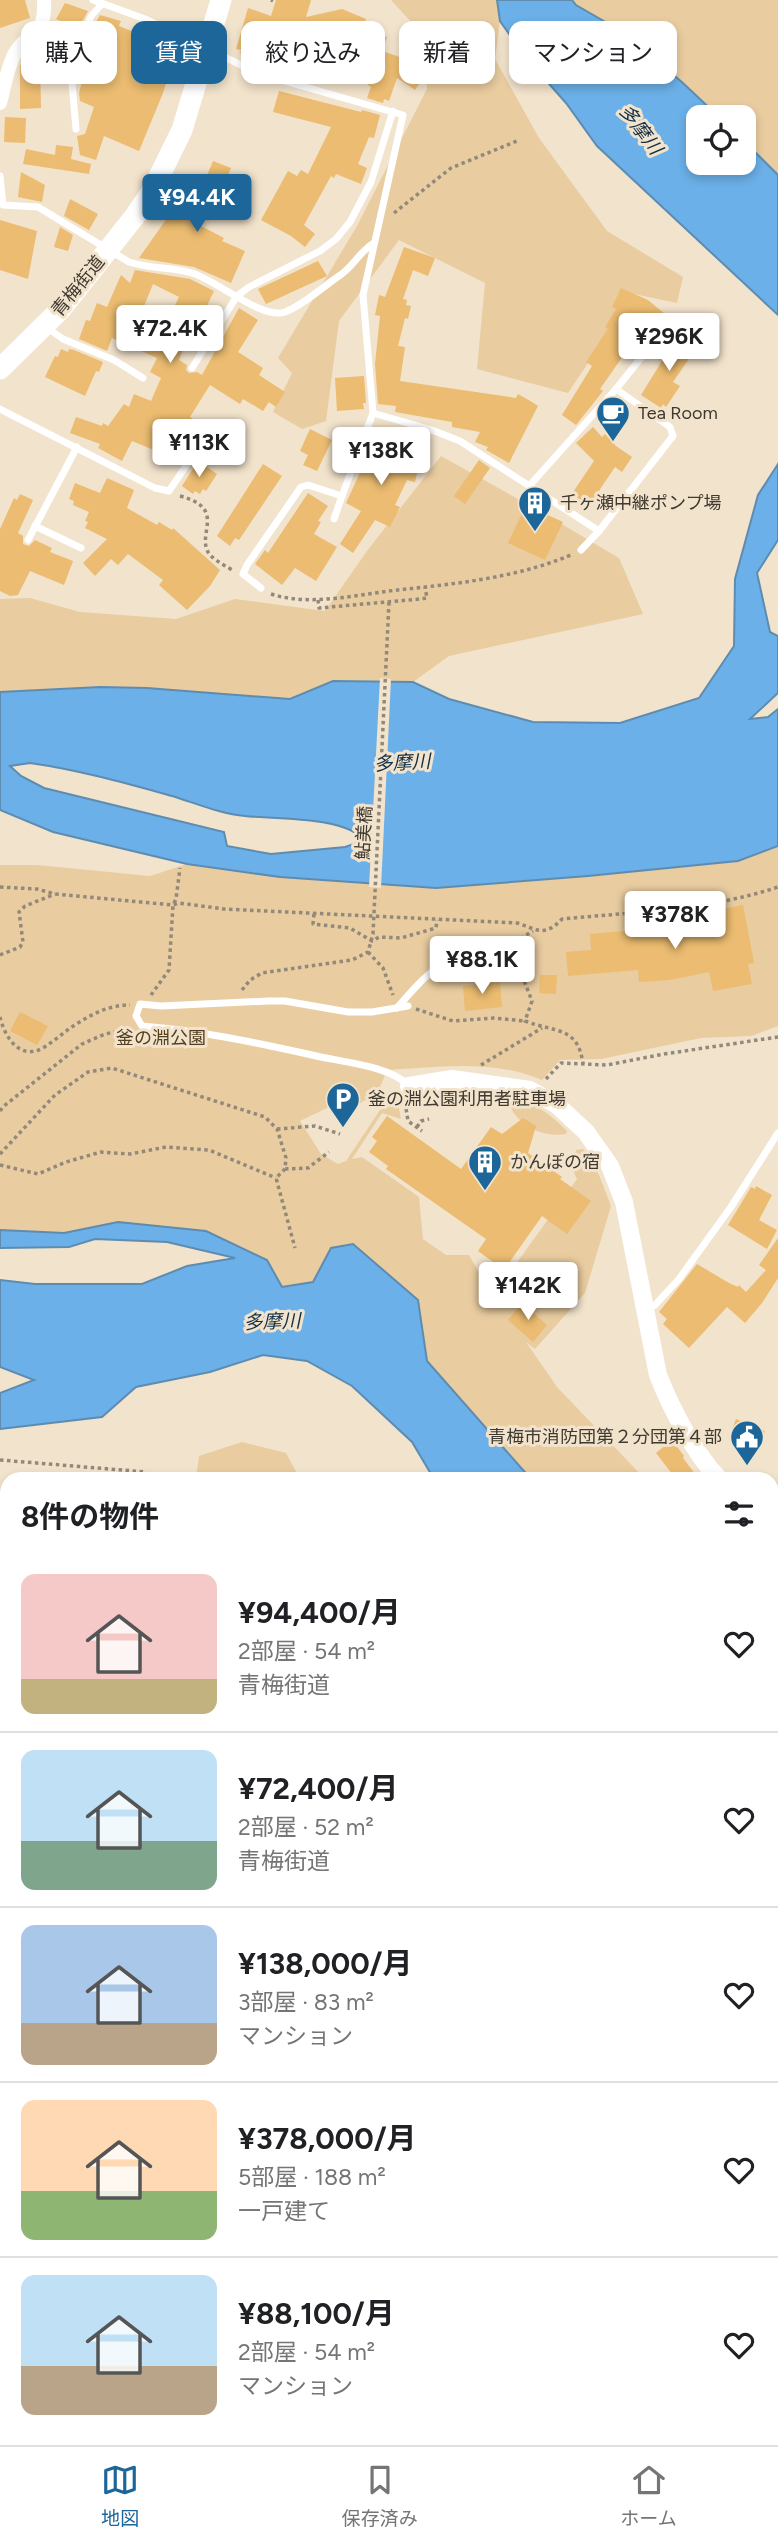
<!DOCTYPE html>
<html lang="ja">
<head>
<meta charset="utf-8">
<style>
  body { margin:0; font-family:Figtree,"Noto Sans JP",sans-serif; background:#f6f6f6; color:#202124; height:100vh; display:flex; flex-direction:column; font-size:26px; white-space:nowrap }
  * { box-sizing:border-box; margin:0 }
  p { font-size:23px; color:#757577 }
  .icon { flex:none; width:38px; height:38px; fill:none; stroke:currentColor; stroke-width:2; stroke-linecap:round; stroke-linejoin:round }
  .map { position:relative; flex:1; overflow:hidden }
  .side { position:absolute; left:0px; top:1472px; width:779px; height:975px; display:flex; flex-direction:column; background:#fff; border-radius:21px 21px 0 0; box-shadow:0 4px 10px #0003 }
  .side>* { flex:none }
  .hud { position:absolute; left:21px; top:21px; width:737px; height:63px; display:flex; gap:14px }
  .fabs { position:absolute; left:686px; top:105px; display:grid; gap:14px }
  .fabs a { display:grid; place-items:center; width:70px; height:70px; border-radius:14px; background:#fff; box-shadow:0 4px 10px #0003; font-size:35px }
  .price { position:absolute; translate:-50% -60px; padding:0 16px; border-radius:7px; background:#fff; color:#222; font-size:23px; line-height:46px; filter:drop-shadow(0 2px 4px #0008) }
  .price::after { content:''; position:absolute; left:50%; top:42px; width:21px; height:16px; margin-left:-10px; background:inherit; clip-path:polygon(0 0,100% 0,50% 100%) }
  .price.active { background:#1d669a; color:#fff }
  ul { padding:0; list-style:none }
  li { display:flex; align-items:center; gap:21px; height:175px; padding:0 21px }
  li+li { border-top:2px solid #e0e0e0 }
  li span { display:grid; place-items:center; flex:none; width:196px; height:140px; border-radius:14px; color:#555 }
  li>.icon { margin-inline-start:auto }
  span .icon { width:84px; height:84px; fill:#fffc; stroke-width:1 }
  li b { font-size:30px }
  h2 { display:flex; justify-content:space-between; align-items:center; height:84px; padding:0 21px; font-size:30px }
  .tag { padding:0 24px; border-radius:14px; background:#fff; box-shadow:0 4px 10px #0003; font-size:24px; line-height:63px }
  .tag.active { background:#1d669a; color:#fff }
  .dock { display:flex; justify-content:space-around; align-items:center; height:98px; border-top:2px solid #e0e0e0; background:#fff; font-size:19px; color:#757577 }
  .dock a { display:grid; justify-items:center; gap:4px }
  .dock .active { color:#1d669a }
  .map>svg:first-child { display:block }
</style>
</head>
<body>
<div class="map">
<svg width="778" height="2445" viewBox="0 0 778 2445">
  <rect width="100%" height="100%" fill="#f2e3cc"/>
  <!-- green -->
  <g fill="#e9cca0">
    <polygon points="391,0 497,0 500,21 495,59 539,138 607,231 683,277 677,303 634,294 568,393 477,369 485,283 399,240 339,321 326,421 302,429 273,412 292,373 278,358 357,226 427,89 425,37"/>
    <polygon points="572,0 778,0 778,175 744,141 744,117 719,117 684,84 628,35 576,5"/>
    <polygon points="441,456 543,513 619,558 643,614 449,656 413,682 333,681 290,699 147,688 0,692 0,599 30,598 80,612 176,619 235,599 325,611 367,551"/>
    <path d="M 778,846 L 778,1026 L 751,1036 L 701,1038 L 601,1059 L 560,1060 L 542,1080 C 493,1059 439,1067 387,1070 L 378,1092 L 359,1104 L 343,1096 L 331,1106 L 300,1121 L 321,1154 L 338,1164 L 346,1161 L 380,1110 L 398,1104 L 401,1119 L 382,1113 L 352,1159 L 362,1157 L 419,1197 L 423,1239 L 446,1255 L 469,1255 L 493,1296 L 577,1179 C 571,1168 573,1160 576,1150 L 583,1149 L 599,1175 L 611,1206 L 585,1293 L 535,1349 L 526,1342 L 557,1387 L 645,1479 L 531,1479 L 427,1361 L 418,1300 L 331,1248 L 313,1282 L 282,1287 L 267,1260 L 118,1222 L 64,1233 L 0,1230 L 0,865 L 37,865 L 150,876 L 187,864 L 280,877 L 436,888 L 588,876 L 738,861 Z"/>
    <path d="M 514,1099 C 535,1102 552,1116 567,1131 L 566,1134 C 543,1138 517,1126 509,1103 Z"/>
    <polygon points="242,1442 286,1453 300,1479 196,1479 199,1456"/>
    <polygon points="778,2115 778,2309 772,2313 772,2116"/>
    <polygon points="7,2202 7,2352 0,2363 0,2210"/>
  </g>
  <!-- water -->
  <g fill="#6bb0e8" stroke="#5e8cb1" stroke-width="2" fill-rule="evenodd">
    <polygon points="497,0 572,0 576,5 628,35 684,84 719,117 698,117 698,163 744,163 744,141 778,175 778,315 597,146 566,103 526,58 500,21"/>
    <path d="M 778,464 L 778,540 L 757,573 L 770,632 L 778,636 L 778,693 L 750,719 L 768,717 L 778,709 L 778,846 L 738,861 L 588,876 L 436,888 L 280,877 L 187,864 L 53,832 L 0,810 L 0,692 L 100,687 L 147,688 L 290,699 L 333,681 L 413,682 L 449,699 L 533,722 L 620,723 L 699,698 L 734,646 L 735,579 L 758,495 ZM 30,763 C 79,770 125,783 172,796 C 195,803 221,814 245,816 C 270,819 350,816 363,841 L 345,847 L 271,854 L 227,846 L 224,832 L 44,788 L 21,776 L 10,766 Z"/>
    <polygon points="118,1222 206,1231 267,1260 282,1287 313,1282 331,1248 353,1244 418,1300 427,1361 531,1479 434,1479 412,1442 352,1386 307,1361 263,1355 210,1372 136,1387 102,1417 0,1429 0,1393 34,1380 0,1367 0,1280 35,1284 142,1284 187,1266 235,1258 167,1242 95,1239 69,1247 0,1248 0,1230 64,1233"/>
    <polygon points="7,1981 7,2115 0,2125 0,1987"/>
  </g>
  <!-- pier -->
  <polygon fill="#f2e3cc" points="380,678 391,679 381,888 369,887"/>
  <g fill="none" stroke-linecap="round" stroke-linejoin="round">
    <!-- stream -->
    <polyline stroke="#5e8cb1" stroke-width="5" points="140,2445 147,2440"/>
  </g>
  <!-- building -->
  <g fill="#ebbc71" fill-rule="evenodd">
    <polygon points="0,0 25,0 30,18 0,28"/>
    <polygon points="276,0 311,0 306,17 342,9 366,19 360,35 335,25 324,59 316,57 314,63 292,56 287,69 240,53 241,50 236,49 248,8 271,16"/>
    <polygon points="65,3 88,11 78,29 56,19"/>
    <polygon points="100,15 121,21 119,26 158,42 161,36 178,44 163,93 139,151 104,136 96,160 80,155 77,136 85,134 94,107 80,101 79,93 87,63 96,63 85,55 92,36 89,35"/>
    <polygon points="368,31 387,37 382,51 397,56 425,75 415,90 397,78 389,101 384,99 383,103 367,98 371,87 368,85 375,64 363,59 365,53 361,52"/>
    <polygon points="20,65 40,65 41,108 20,109"/>
    <polygon points="279,91 361,112 362,110 380,115 374,138 369,137 358,164 367,168 361,184 336,174 334,178 331,176 304,225 315,234 305,247 291,236 261,220 288,171 297,176 301,170 308,174 331,127 273,112"/>
    <polygon points="5,117 26,118 25,143 4,142"/>
    <polygon points="56,145 73,147 71,159 91,164 89,174 23,164 26,149 55,155"/>
    <polygon points="213,161 231,168 223,187 220,186 201,226 224,238 222,241 245,251 231,283 194,267 139,258 170,214 177,219 189,191 192,193 198,181 204,183"/>
    <polygon points="21,172 45,185 42,202 18,197"/>
    <polygon points="70,199 98,214 89,230 64,216"/>
    <polygon points="0,220 37,231 28,279 0,270"/>
    <polygon points="60,227 73,235 68,251 54,247"/>
    <polygon points="404,247 435,258 428,276 413,270 403,299 407,300 406,305 411,306 408,319 405,318 398,346 405,347 400,381 516,398 518,394 532,402 538,406 509,463 486,450 488,447 475,442 480,432 452,427 452,422 395,412 396,406 378,404 375,364 380,316 375,315 379,295 385,297"/>
    <polygon points="318,261 327,276 266,304 258,289"/>
    <path d="M 135,270 L 190,279 L 214,291 L 203,314 L 197,312 L 179,360 L 187,365 L 186,370 L 189,373 L 197,372 L 202,375 L 239,308 L 258,320 L 238,352 L 263,368 L 259,375 L 285,392 L 276,407 L 269,402 L 263,411 L 243,399 L 240,404 L 210,385 L 190,417 L 222,439 L 208,460 L 169,434 L 161,453 L 132,441 L 122,461 L 98,448 L 100,444 L 70,433 L 76,417 L 102,426 L 103,423 L 108,426 L 124,404 L 129,407 L 134,394 L 151,401 L 161,378 L 150,372 L 157,358 L 112,338 L 107,351 L 79,339 L 86,320 L 90,321 L 97,303 L 107,307 L 121,275 L 130,283 ZM 153,284 L 179,297 L 164,327 L 140,316 Z"/>
    <polygon points="621,288 648,300 683,329 673,342 642,320 627,344 630,346 600,389 603,391 576,425 562,415 592,366 586,362 608,329 605,327 616,309 612,307"/>
    <polygon points="678,335 697,347 673,382 680,386 666,407 663,404 661,408 641,395"/>
    <polygon points="61,349 68,352 69,349 74,350 103,362 99,372 96,371 85,396 45,377 55,356 58,357"/>
    <polygon points="364,376 366,403 363,403 364,409 337,411 335,378"/>
    <polygon points="593,427 602,437 605,434 616,446 632,457 622,472 615,467 588,507 571,495 594,461 576,443"/>
    <polygon points="310,429 332,440 317,471 303,465 308,455 300,451"/>
    <polygon points="396,441 423,448 415,482 407,480 395,505 400,507 390,527 375,520 353,553 340,544 361,511 346,503 359,475 369,442 394,450"/>
    <polygon points="479,460 490,468 465,504 454,496"/>
    <polygon points="198,461 217,474 206,491 203,489 200,494 195,491 193,494 182,486"/>
    <polygon points="263,464 282,476 239,540 235,538 230,546 217,536"/>
    <polygon points="107,478 134,490 127,508 157,525 159,522 172,530 173,528 220,570 210,586 187,610 159,585 163,580 128,554 118,565 111,559 95,576 83,563 107,539 85,528 88,522 85,521 89,512 73,505 74,501 69,499 75,483 100,493"/>
    <polygon points="308,493 328,506 318,521 321,522 314,534 337,547 316,581 295,568 282,585 255,564 265,550 268,553"/>
    <polygon points="20,494 33,500 18,533 23,536 23,544 29,546 35,540 52,548 50,552 73,561 64,585 30,571 18,595 10,596 0,591 0,529 14,498 17,500"/>
    <polygon points="526,505 563,522 545,560 508,543"/>
    <polygon points="743,905 754,963 748,964 752,984 713,991 709,972 670,980 639,982 638,970 568,976 566,952 591,950 590,934 680,926 679,922 688,920 688,916"/>
    <polygon points="540,975 557,975 556,994 539,993"/>
    <polygon points="500,982 502,1007 465,1011 463,986"/>
    <polygon points="20,1012 48,1026 37,1045 10,1031"/>
    <polygon points="387,1116 461,1169 491,1127 502,1134 523,1118 536,1126 528,1153 562,1177 560,1179 591,1201 567,1234 542,1216 504,1270 478,1251 486,1239 386,1169 388,1166 369,1152 377,1141 372,1137"/>
    <polygon points="756,1186 772,1195 759,1220 777,1230 767,1249 728,1225 751,1187 755,1189"/>
    <polygon points="778,1238 778,1278 762,1303 745,1323 727,1307 689,1348 663,1324 667,1319 659,1312 697,1264 729,1283 738,1287 739,1285 746,1292 766,1270 759,1265"/>
    <polygon points="522,1303 547,1325 533,1342 508,1320"/>
    <polygon points="736,1419 765,1431 759,1446 730,1434"/>
    <polygon points="672,1440 684,1456 683,1458 699,1479 676,1479 656,1453"/>
  </g>
  <g fill="none" stroke-linecap="round" stroke-linejoin="round">
    <!-- path -->
    <g stroke="#93897a" stroke-width="3.5" stroke-dasharray="3.5 3.5" stroke-linecap="butt">
      <polyline points="271,0 273,1"/>
      <polyline points="394,213 451,168 517,141"/>
      <path d="M 180,496 C 229,509 194,535 210,555 C 216,561 227,567 234,571"/>
      <path d="M 271,594 C 309,606 350,596 389,591 C 451,584 515,579 573,554"/>
      <polyline points="318,600 319,608 420,599 427,598 425,587"/>
      <path d="M 0,887 L 37,889 L 55,894 L 173,905 L 179,903 L 224,909 L 517,923 C 537,929 544,938 562,919 C 634,912 709,910 778,887"/>
      <polyline points="314,914 313,924 350,928 372,941 379,937 401,938 436,928 437,920"/>
      <path d="M 518,940 L 523,978 L 532,1001 L 525,1021 C 556,1033 578,1026 583,1064"/>
      <polyline points="500,944 518,940 533,931"/>
      <polyline points="368,952 383,968 393,995"/>
      <polyline points="0,955 20,947 23,942 19,912 25,906 55,894"/>
      <polyline points="242,990 250,980 262,973 352,960 368,952 373,934 389,602"/>
      <polyline points="151,995 169,970 173,905 176,899 180,868"/>
      <polyline points="416,1009 453,1021 494,1018 525,1021"/>
      <path d="M 0,1017 C 5,1038 21,1063 46,1046 C 57,1039 66,1030 78,1023 C 94,1013 110,1005 130,1005"/>
      <polyline points="481,1065 542,1028"/>
      <polyline points="546,1079 561,1063 607,1065 664,1054 778,1037"/>
      <polyline points="382,1102 389,1105"/>
      <polyline points="405,1102 408,1121 422,1131"/>
      <polyline points="0,1111 4,1106 82,1044 105,1034 129,1029"/>
      <polyline points="417,1127 421,1121 429,1119"/>
      <polyline points="277,1129 315,1126 340,1134"/>
      <polyline points="0,1154 55,1095 88,1072 112,1068 265,1117 277,1129 286,1158 285,1169 276,1178 295,1248"/>
      <polyline points="0,1165 38,1174 66,1162 101,1152 130,1154 166,1147 209,1150 276,1178"/>
      <polyline points="285,1169 308,1168 329,1152"/>
      <polyline points="0,1460 146,1472 149,1479"/>
    </g>
    <!-- service -->
    <g stroke="#fff" stroke-width="7">
      <polyline points="93,0 145,19 260,74 403,115 363,295 373,413 342,496 308,485 301,487 247,565 243,574 261,588"/>
      <polyline points="76,129 72,83 79,58 80,38 92,15 102,4"/>
      <path d="M 0,176 L 3,205 L 38,207 L 129,262 C 150,269 172,267 192,273 C 216,280 262,320 285,312 C 302,306 324,286 339,276 C 353,267 360,251 374,243"/>
      <polyline points="46,327 63,339 114,360 143,378"/>
      <polyline points="192,368 237,296 249,287 320,251 336,239 350,222 371,182 393,111"/>
      <polyline points="0,409 155,488 169,491 190,460"/>
      <polyline points="373,413 432,430 460,441 599,531"/>
      <polyline points="530,485 616,389 654,342"/>
      <polyline points="334,519 342,496"/>
      <polyline points="35,526 81,548"/>
      <polyline points="28,540 77,447"/>
      <polyline points="581,550 599,531 673,436 670,427 616,389"/>
      <path d="M 408,1006 L 372,1012 L 348,1012 L 285,1001 L 269,1001 L 161,1006 L 140,1004 L 136,1016 L 142,1026 C 202,1031 253,1042 312,1055 C 339,1062 389,1065 408,1085"/>
      <path d="M 397,1008 C 429,971 442,957 491,946"/>
      <polyline points="645,1309 655,1305 679,1279 731,1207 778,1133"/>
      <polyline points="0,1594 7,1598"/>
      <polyline points="0,1740 7,1742"/>
      <polyline points="772,2047 778,2044"/>
      <polyline points="339,2445 340,2440"/>
    </g>
    <!-- minor -->
    <g stroke="#fff" stroke-width="14">
      <path d="M 0,103 C 4,88 7,69 14,55 C 28,28 46,40 44,0"/>
      <polyline points="772,1804 778,1798"/>
      <polyline points="772,1933 778,1936"/>
      <polyline points="772,2379 778,2381"/>
      <polyline points="458,2440 467,2445"/>
      <polyline points="183,2445 187,2440"/>
    </g>
    <!-- tertiary -->
    <path stroke="#fff" stroke-width="18" d="M 409,1086 L 452,1079 L 530,1090 L 557,1105 L 586,1132 L 610,1166 L 624,1202 L 658,1375 C 671,1408 694,1453 719,1479"/>
    <!-- primary -->
    <polyline stroke="#fff" stroke-width="21" points="0,369 61,309 135,216 153,189 182,130 221,0"/>
    <!-- trunk -->
    <g stroke="#fff" stroke-width="23">
      <polyline points="772,1513 778,1499"/>
      <polyline points="217,2445 222,2440"/>
    </g>
  </g>
  <!-- icons -->
  <defs>
    <g id="cafe-pin" transform="scale(1.75)"><path d="M0 17L-7.5 6A9.5 9.5 0 1 1 7.5 6Z" fill="#1d669a" stroke="#f2e3cc"/><path d="M-5.5-4.5H6V0H3Q3 3.5 0 3.5H-2.5Q-5.5 3.5-5.5 0ZM3-3.2v2h1.7v-2ZM-6 4.5H4V6H-6Z" fill="#fff"/></g>
    <g id="building-pin" transform="scale(1.75)"><path d="M0 17L-7.5 6A9.5 9.5 0 1 1 7.5 6Z" fill="#1d669a" stroke="#f2e3cc"/><path d="M-4-6H4V6H1V3H-1V6H-4ZM-2.5-4.3h1.7v1.8h-1.7ZM.8-4.3h1.7v1.8H.8ZM-2.5-1h1.7V.8h-1.7ZM.8-1h1.7V.8H.8Z" fill="#fff"/></g>
    <g id="parking-pin" transform="scale(1.75)"><path d="M0 17L-7.5 6A9.5 9.5 0 1 1 7.5 6Z" fill="#1d669a" stroke="#f2e3cc"/><path d="M-3.5-5.5H1a3.5 3.5 0 0 1 0 7H-1V5.5H-3.5ZM-1-3.4V-.6H.8a1.4 1.4 0 0 0 0-2.8Z" fill="#fff"/></g>
    <g id="civic-pin" transform="scale(1.75)"><path d="M0 17L-7.5 6A9.5 9.5 0 1 1 7.5 6Z" fill="#1d669a" stroke="#f2e3cc"/><path d="M-.6-6.5H3V-4.5H.6V-3L4-1V1h2V6H-6V1h2V-1L-.6-3ZM-1.2 2.5V6h2.4V2.5Z" fill="#fff"/></g>
  </defs>
  <g fill-rule="evenodd">
    <use href="#cafe-pin" x="613" y="413"/>
    <use href="#building-pin" x="535" y="503"/>
    <use href="#parking-pin" x="343" y="1099"/>
    <use href="#building-pin" x="485" y="1162"/>
    <use href="#civic-pin" x="747" y="1437"/>
  </g>
  <g text-anchor="middle" stroke-width="6" stroke-linejoin="round" paint-order="stroke">
    <!-- street labels -->
    <g font-size="18" fill="#3f3930" stroke="#f2e3cc">
      <text transform="translate(78 286) rotate(-51)" y="6">青梅街道</text>
      <text transform="translate(364 833) rotate(-87)" y="6">鮎美橋</text>
    </g>
    <!-- poi labels -->
    <g font-size="18" fill="#3f3930" stroke="#f2e3cc" text-anchor="start">
      <text x="638" y="419">Tea Room</text>
      <text x="560" y="509">千ヶ瀬中継ポンプ場</text>
      <text x="368" y="1105">釜の淵公園利用者駐車場</text>
      <text x="510" y="1168">かんぽの宿</text>
      <text x="722" y="1443" text-anchor="end">青梅市消防団第２分団第４部</text>
    </g>
    <!-- park labels -->
    <g font-size="18" fill="#533f1f" stroke="#f2e3cc">
      <text x="161" y="1044">釜の淵公園</text>
    </g>
    <!-- water labels -->
    <g font-size="19" font-style="italic" fill="#112f46" stroke="#f2e3cc">
      <text transform="translate(641 129) rotate(53)" y="7">多摩川</text>
      <text transform="translate(402 762) rotate(-3)" y="7">多摩川</text>
      <text transform="translate(272 1321) rotate(-2)" y="7">多摩川</text>
    </g>
  </g>
</svg>
<div class="fabs">
<a><svg class="icon" aria-label="locate" viewBox="0 0 24 24"><circle cx="12" cy="12" r="6"/><path d="M12 2v4M12 18v4M2 12h4M18 12h4"/></svg></a>
</div>
<b class="price active" style="left:197px;top:234px">¥94.4K</b>
<b class="price" style="left:170px;top:365px">¥72.4K</b>
<b class="price" style="left:669px;top:373px">¥296K</b>
<b class="price" style="left:199px;top:479px">¥113K</b>
<b class="price" style="left:381px;top:487px">¥138K</b>
<b class="price" style="left:675px;top:951px">¥378K</b>
<b class="price" style="left:482px;top:996px">¥88.1K</b>
<b class="price" style="left:528px;top:1322px">¥142K</b>
<div class="hud">
<a class="tag">購入</a>
<a class="tag active">賃貸</a>
<a class="tag">絞り込み</a>
<a class="tag">新着</a>
<a class="tag">マンション</a>
</div>
<section class="side">
<h2>8件の物件<svg class="icon" aria-label="filters" viewBox="0 0 24 24"><path d="M4 7h16M4 17h16"/><circle cx="9" cy="7" r="2"/><circle cx="15" cy="17" r="2"/></svg></h2>
<ul>
<li><span style="background:linear-gradient(#f6c9c9 75%,#c2b280 0)"><svg class="icon" aria-label="home" viewBox="0 0 24 24"><path d="M3 11l9-7 9 7M6 9v11h12V9"/></svg></span><div><b>¥94,400/月</b><p>2部屋 · 54 m²</p><p>青梅街道</p></div><svg class="icon" aria-label="heart" viewBox="0 0 24 24"><path d="M12 20l-8-8c-3-5 5-10 8-4 3-6 11-1 8 4z"/></svg></li>
<li><span style="background:linear-gradient(#bfe0f5 65%,#7fa58c 0)"><svg class="icon" aria-label="home" viewBox="0 0 24 24"><path d="M3 11l9-7 9 7M6 9v11h12V9"/></svg></span><div><b>¥72,400/月</b><p>2部屋 · 52 m²</p><p>青梅街道</p></div><svg class="icon" aria-label="heart" viewBox="0 0 24 24"><path d="M12 20l-8-8c-3-5 5-10 8-4 3-6 11-1 8 4z"/></svg></li>
<li><span style="background:linear-gradient(#a9c7e8 70%,#b9a48a 0)"><svg class="icon" aria-label="home" viewBox="0 0 24 24"><path d="M3 11l9-7 9 7M6 9v11h12V9"/></svg></span><div><b>¥138,000/月</b><p>3部屋 · 83 m²</p><p>マンション</p></div><svg class="icon" aria-label="heart" viewBox="0 0 24 24"><path d="M12 20l-8-8c-3-5 5-10 8-4 3-6 11-1 8 4z"/></svg></li>
<li><span style="background:linear-gradient(#ffd9b3 65%,#8fb573 0)"><svg class="icon" aria-label="home" viewBox="0 0 24 24"><path d="M3 11l9-7 9 7M6 9v11h12V9"/></svg></span><div><b>¥378,000/月</b><p>5部屋 · 188 m²</p><p>一戸建て</p></div><svg class="icon" aria-label="heart" viewBox="0 0 24 24"><path d="M12 20l-8-8c-3-5 5-10 8-4 3-6 11-1 8 4z"/></svg></li>
<li><span style="background:linear-gradient(#bfe0f5 65%,#b9a48a 0)"><svg class="icon" aria-label="home" viewBox="0 0 24 24"><path d="M3 11l9-7 9 7M6 9v11h12V9"/></svg></span><div><b>¥88,100/月</b><p>2部屋 · 54 m²</p><p>マンション</p></div><svg class="icon" aria-label="heart" viewBox="0 0 24 24"><path d="M12 20l-8-8c-3-5 5-10 8-4 3-6 11-1 8 4z"/></svg></li>
</ul>
</section>
</div>
<nav class="dock">
<a class="active"><svg class="icon" aria-label="map" viewBox="0 0 24 24"><path d="M3 6l6-2 6 2 6-2v14l-6 2-6-2-6 2zM9 4v14M15 6v14"/></svg>地図</a>
<a><svg class="icon" aria-label="saved" viewBox="0 0 24 24"><path d="M7 4h10v16l-5-4-5 4z"/></svg>保存済み</a>
<a><svg class="icon" aria-label="home" viewBox="0 0 24 24"><path d="M3 11l9-7 9 7M6 9v11h12V9"/></svg>ホーム</a>
</nav>
</body>
</html>
